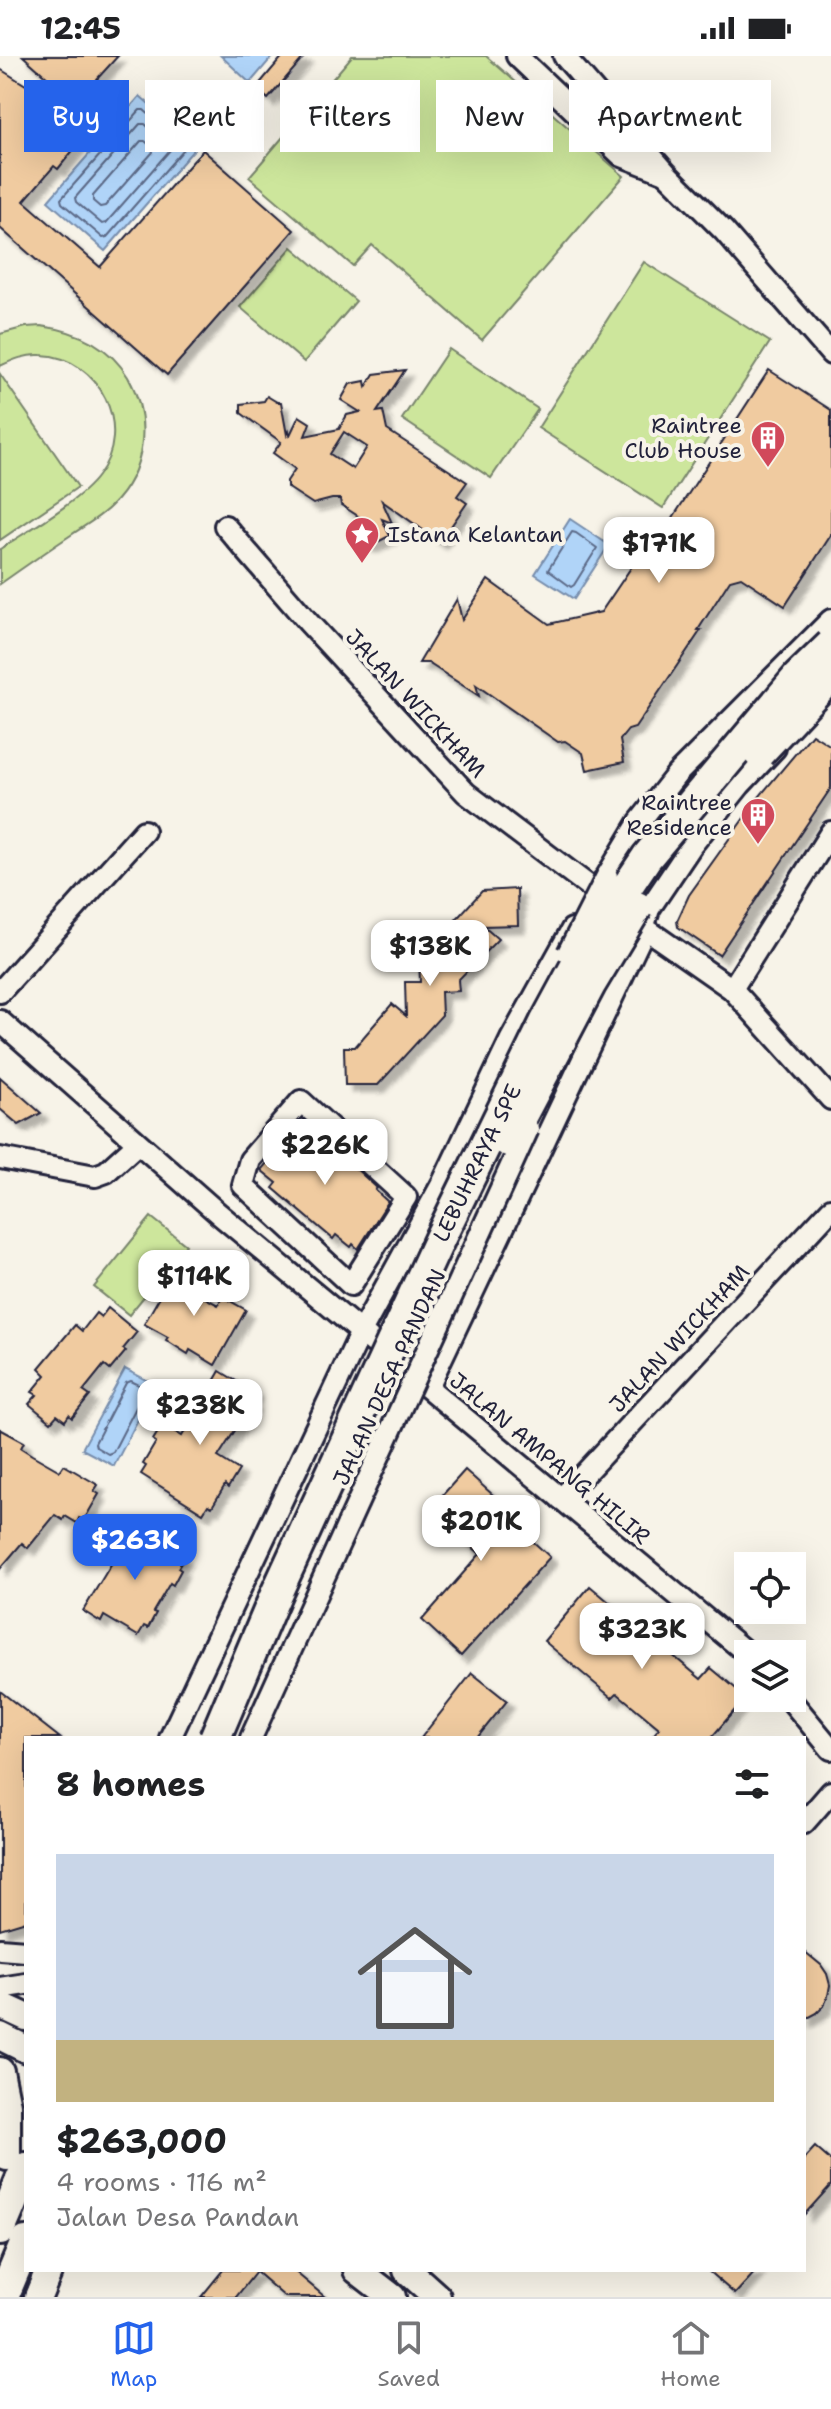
<!DOCTYPE html>
<html lang="en">
<head>
<meta charset="utf-8">
<style>
  body { margin:0; font-family:"Shantell Sans",sans-serif; background:#f2f2f2; color:#202124; height:100vh; display:flex; flex-direction:column; font-size:30px; white-space:nowrap }
  * { box-sizing:border-box; margin:0 }
  p { font-size:26px; color:#757577 }
  .icon { flex:none; width:44px; height:44px; fill:none; stroke:currentColor; stroke-width:2; stroke-linecap:round; stroke-linejoin:round }
  .map { position:relative; flex:1; overflow:hidden }
  .panel { position:absolute; left:24px; top:1680px; width:782px; height:536px; display:flex; flex-direction:column; background:#fff; border-radius:0px; box-shadow:0 8px 32px #0002 }
  .panel>* { flex:none }
  .hud { position:absolute; left:24px; top:24px; width:784px; height:72px; display:flex; gap:16px }
  .controls { position:absolute; left:734px; top:1496px; display:grid; gap:16px }
  .controls a { display:grid; place-items:center; width:72px; height:72px; border-radius:0px; background:#fff; box-shadow:0 8px 32px #0002; font-size:40px }
  .price { position:absolute; translate:-50% -68px; padding:0 18px; border-radius:16px; background:#fff; color:#222; font-size:26px; line-height:52px; filter:drop-shadow(0 2px 4px #0008) }
  .price::after { content:''; position:absolute; left:50%; top:48px; width:24px; height:18px; margin-left:-12px; background:inherit; clip-path:polygon(0 0,100% 0,50% 100%) }
  .price.selected { background:#2563eb; color:#fff }
  ul { padding:0; list-style:none }
  li { display:grid; align-content:center; gap:16px; height:424px; padding:0 32px }
  li span { display:grid; place-items:center; height:248px; border-radius:0px; color:#555 }
  li>.icon { margin-inline-start:auto }
  span .icon { width:144px; height:144px; fill:#fffc; stroke-width:1 }
  li b { font-size:34px }
  h2 { display:flex; justify-content:space-between; align-items:center; height:96px; padding:0 32px; font-size:34px }
  .tag { padding:0 28px; border-radius:0px; background:#fff; box-shadow:0 8px 32px #0002; font-size:28px; line-height:72px }
  .tag.selected { background:#2563eb; color:#fff }
  .status { display:flex; justify-content:space-between; align-items:center; height:56px; padding:0 40px; background:#fff; direction:ltr }
  .status svg { height:22px; fill:currentColor }
  .tab-bar { display:flex; justify-content:space-around; align-items:center; height:112px; border-top:2px solid #e0e0e0; background:#fff; font-size:22px; color:#757577 }
  .tab-bar a { display:grid; justify-items:center; gap:4px }
  .tab-bar .selected { color:#2563eb }
  .map>svg:first-child { display:block }
</style>
</head>
<body>
<div class="status"><b>12:45</b><svg viewBox="0 0 49 12"><path d="M0 12V9h3v3zM5 12V6h3v6zM10 12V3h3v9zM15 12V0h3v12zM26 1h20v11H26zM47 4h2v5h-2z"/></svg></div>
<div class="map">
<svg width="831" height="2241" viewBox="0 0 831 2241">
  <defs>
    <filter id="shadow"><feDropShadow dx="7" dy="7" stdDeviation="2" flood-color="#0004"/></filter>
  </defs>
  <rect width="100%" height="100%" fill="#f7f3e8"/>
  <filter id="ink" filterUnits="userSpaceOnUse"><feTurbulence type="fractalNoise" baseFrequency=".0125" numOctaves="2"/><feDisplacementMap in="SourceGraphic" scale="16" xChannelSelector="R" yChannelSelector="G"/><feConvolveMatrix kernelMatrix="1 2 1 2 8 2 1 2 1" color-interpolation-filters="sRGB"/></filter>
  <g filter="url(#ink)">
    <!-- green -->
    <g fill="#cde69c" stroke="#78846c" stroke-width="2">
      <polygon points="352,0 486,0 624,120 482,284 372,189 353,210 249,121"/>
      <polygon points="292,191 356,245 304,306 240,251"/>
      <polygon points="644,206 770,286 663,452 538,372"/>
      <path d="M 41,270 C 77,275 109,289 128,321 C 152,363 146,416 111,450 C 99,462 84,470 71,479 C 47,495 24,511 0,528 L 0,493 C 27,475 80,445 98,420 C 135,373 100,301 41,299 C 26,298 13,304 0,310 L 0,278 L 26,271 Z"/>
      <polygon points="449,293 538,353 491,422 402,363"/>
      <polygon points="0,318 78,431 0,484"/>
      <polygon points="151,1161 186,1189 129,1259 94,1231"/>
    </g>
    <!-- water -->
    <g fill="#b0d4f8" stroke="#778dac" stroke-width="2">
      <polygon points="221,0 273,0 250,27"/>
      <polygon points="140,40 197,90 105,195 48,145"/>
      <polygon points="570,463 609,489 574,543 535,518"/>
      <polygon points="125,1313 156,1329 114,1410 82,1393"/>
    </g>
    <g fill="none" stroke-linecap="round" stroke-linejoin="round">
      <!-- shore -->
      <g stroke="#5b6987" stroke-width="2">
        <polygon points="140,54 144,54 183,89 184,93 107,181 103,182 62,147 61,143"/>
        <polygon points="140,68 145,68 169,90 170,94 106,167 102,168 76,146 75,142"/>
        <polygon points="141,85 145,85 152,91 153,96 105,150 100,151 93,145 93,140"/>
        <polygon points="572,476 576,477 597,492 574,529 571,531 548,514"/>
        <polygon points="131,1325 143,1331 144,1336 113,1396 108,1398 96,1391 95,1387 126,1327"/>
      </g>
    </g>
    <!-- building -->
    <g fill="#f0cba0" stroke="#22223b" stroke-width="2" fill-rule="evenodd" filter="url(#shadow)">
      <polygon points="23,0 118,0 87,34 80,27 68,40"/>
      <polygon points="283,0 305,0 268,43 256,32"/>
      <polygon points="0,13 58,49 86,74 80,78 83,82 58,113 54,110 24,145 100,211 203,94 294,174 167,319 0,172"/>
      <path d="M 405,314 L 377,356 L 383,355 L 387,374 L 467,426 L 457,440 L 467,447 L 440,486 L 382,445 L 392,467 L 382,463 L 391,482 L 389,480 L 372,489 L 366,489 L 356,468 L 364,464 L 341,449 L 340,443 L 332,443 L 313,448 L 287,431 L 287,425 L 295,413 L 273,397 L 281,386 L 241,357 L 241,348 L 264,345 L 267,340 L 277,346 L 281,346 L 287,379 L 289,375 L 290,379 L 299,360 L 310,367 L 305,380 L 339,373 L 347,359 L 360,356 L 341,344 L 350,328 L 365,325 L 366,331 L 374,318 ZM 344,376 L 367,391 L 353,413 L 330,398 Z"/>
      <polygon points="769,314 831,354 831,479 785,550 741,521 730,524 698,574 701,574 635,672 628,674 620,684 624,706 587,714 583,697 565,685 558,686 476,629 479,640 428,607 419,607 457,543 462,564 488,524 549,568 601,556 655,476 657,486"/>
      <polygon points="812,678 831,690 831,732 719,899 678,871 677,865 689,839 759,741"/>
      <polygon points="517,833 518,869 483,870 498,883 458,924 459,935 441,936 442,959 378,1029 345,1029 344,991 355,991 392,948 406,960 405,926 420,926 419,904 482,835"/>
      <polygon points="0,1021 41,1057 19,1069 0,1053"/>
      <polygon points="299,1069 315,1082 318,1078 377,1132 375,1134 388,1146 358,1193 353,1188 351,1191 336,1179 333,1183 273,1132 277,1127 261,1114"/>
      <polygon points="175,1213 199,1228 194,1236 218,1249 223,1241 246,1254 215,1309 190,1294 188,1298 166,1284 168,1281 144,1268 163,1235 159,1232 165,1221 169,1223"/>
      <polygon points="108,1252 137,1276 123,1293 126,1295 110,1314 104,1309 83,1335 90,1340 72,1362 69,1359 65,1365 57,1359 51,1366 29,1348 37,1339 32,1336 46,1319 39,1312 75,1269 82,1275 96,1257 101,1261"/>
      <polygon points="220,1315 254,1336 248,1345 252,1348 218,1401 239,1414 228,1432 225,1429 212,1451 208,1449 203,1457 141,1418 146,1410 143,1408 156,1386 153,1384 163,1368 182,1380"/>
      <polygon points="0,1373 24,1386 21,1392 32,1399 60,1415 64,1409 98,1429 94,1435 99,1438 84,1464 79,1462 77,1467 65,1460 63,1464 55,1459 28,1492 22,1487 0,1513"/>
      <polygon points="465,1414 511,1455 506,1461 550,1501 461,1600 422,1564 480,1498 430,1453"/>
      <polygon points="137,1465 154,1475 151,1482 184,1502 178,1512 181,1514 173,1529 170,1527 153,1556 156,1557 148,1572 144,1570 138,1580 104,1560 101,1566 83,1555"/>
      <polygon points="590,1530 701,1623 711,1612 746,1641 711,1682 651,1682 659,1672 617,1637 612,1642 544,1585"/>
      <polygon points="472,1617 507,1645 477,1682 421,1682"/>
      <polygon points="0,1635 60,1682 26,1682 26,1865 0,1873"/>
      <polygon points="804,1895 821,1909 827,1918 830,1929 828,1940 824,1950 817,1957 804,1964"/>
      <polygon points="815,2091 831,2105 831,2129 804,2159 804,2103"/>
      <polygon points="223,2214 293,2214 325,2241 285,2241 256,2216 236,2241 201,2241"/>
      <polygon points="707,2214 757,2214 735,2238"/>
    </g>
    <g fill="none" stroke-linecap="round" stroke-linejoin="round">
      <!-- minor casing -->
      <g stroke="#22223b" stroke-width="26">
        <g id="minor">
          <polyline points="517,0 622,100 663,116"/>
          <polyline points="564,0 667,118 724,175 831,298"/>
          <polyline points="225,470 308,566 466,737 594,834"/>
          <polyline points="597,832 607,820 640,765 677,718 831,564"/>
          <polyline points="643,871 732,933 831,1043"/>
          <polyline points="732,933 831,776"/>
          <polyline points="0,936 144,775"/>
          <polyline points="0,965 219,1158 748,1598"/>
          <polygon points="301,1045 406,1141 351,1229 243,1129 250,1104"/>
          <polyline points="0,1102 95,1120 106,1116 137,1088"/>
          <polyline points="428,1331 640,883 649,853 692,789 740,729 775,692"/>
          <polyline points="561,1443 831,1153"/>
          <polyline points="789,1642 831,1693"/>
          <polyline points="170,1682 361,1276 443,1126 511,983 572,873"/>
          <polyline points="251,1682 348,1468"/>
          <polyline points="804,1767 831,1736"/>
          <polyline points="0,1893 26,1895"/>
          <polyline points="0,1932 26,1928"/>
        </g>
      </g>
      <!-- major casing -->
      <g stroke="#22223b" stroke-width="32">
        <g id="major">
          <polyline points="0,1949 26,1961"/>
          <polyline points="0,1980 26,1993"/>
          <polyline points="0,2015 7,2049 7,2101"/>
          <polyline points="357,2214 392,2241"/>
          <polyline points="407,2214 437,2241"/>
          <polyline points="38,2241 49,2214"/>
        </g>
      </g>
      <!-- highway casing -->
      <g stroke="#22223b" stroke-width="36">
        <g id="highway">
          <polyline points="0,2174 26,2112"/>
          <polyline points="3,2241 26,2186"/>
        </g>
      </g>
      <!-- minor -->
      <use href="#minor" stroke="#f7f3e8" stroke-width="20"/>
      <!-- major -->
      <use href="#major" stroke="#f7f3e8" stroke-width="26"/>
      <!-- highway -->
      <use href="#highway" stroke="#f7f3e8" stroke-width="30"/>
      <!-- minor-bridge casing -->
      <g stroke="#22223b" stroke-width="26" stroke-linecap="butt">
        <g id="minor-bridge">
          <polyline points="568,897 607,820"/>
          <polyline points="348,1468 528,1073"/>
        </g>
      </g>
      <!-- highway-bridge casing -->
      <g stroke="#22223b" stroke-width="36" stroke-linecap="butt">
        <g id="highway-bridge">
          <polyline points="759,697 831,620"/>
          <polyline points="508,1085 590,929 637,851"/>
          <path id="s1" d="M 215,1682 L 276,1538 L 440,1182 L 545,967 L 584,895 L 647,801 L 798,621 L 831,589"/>
        </g>
      </g>
      <!-- minor-bridge -->
      <use href="#minor-bridge" stroke="#f7f3e8" stroke-width="20"/>
      <!-- highway-bridge -->
      <use href="#highway-bridge" stroke="#f7f3e8" stroke-width="30"/>
    </g>
  </g>
  <!-- icons -->
  <defs>
    <g id="building-pin" transform="scale(1.8)"><path d="M0 17L-7.5 6A9.5 9.5 0 1 1 7.5 6Z" fill="#d1495b" stroke="#f7f3e8"/><path d="M-4-6H4V6H1V3H-1V6H-4ZM-2.5-4.3h1.7v1.8h-1.7ZM.8-4.3h1.7v1.8H.8ZM-2.5-1h1.7V.8h-1.7ZM.8-1h1.7V.8H.8Z" fill="#fff"/></g>
    <g id="sight-pin" transform="scale(1.8)"><path d="M0 17L-7.5 6A9.5 9.5 0 1 1 7.5 6Z" fill="#d1495b" stroke="#f7f3e8"/><path d="M0-6L1.8-2.2L6-1.7L2.9 1.2L3.7 5.4L0 3.3L-3.7 5.4L-2.9 1.2L-6-1.7L-1.8-2.2Z" fill="#fff"/></g>
  </defs>
  <g fill-rule="evenodd">
    <use href="#building-pin" x="768" y="382"/>
    <use href="#sight-pin" x="362" y="478"/>
    <use href="#building-pin" x="758" y="759"/>
  </g>
  <g text-anchor="middle" stroke-width="8" stroke-linejoin="round" paint-order="stroke">
    <!-- poi labels -->
    <g font-size="22" fill="#22223b" stroke="#f7f3e8" text-anchor="end">
      <text x="742" y="377">Raintree<tspan x="742" dy="25">Club House</tspan></text>
      <text x="388" y="486" text-anchor="start">Istana Kelantan</text>
      <text x="732" y="754">Raintree<tspan x="732" dy="25">Residence</tspan></text>
    </g>
    <!-- street labels -->
    <g font-size="22" fill="#22223b" stroke="#f7f3e8">
      <text transform="translate(416 647) rotate(47)" y="8">JALAN WICKHAM</text>
      <text dy="8" stroke="none"><textPath href="#s1" startOffset="632">LEBUHRAYA SPE</textPath></text>
      <text transform="translate(679 1282) rotate(-47)" y="8">JALAN WICKHAM</text>
      <text transform="translate(389 1321) rotate(-65)" y="8">JALAN DESA PANDAN</text>
      <text transform="translate(550 1402) rotate(40)" y="8">JALAN AMPANG HILIR</text>
    </g>
  </g>
</svg>
<div class="controls">
<a><svg class="icon" aria-label="locate" viewBox="0 0 24 24"><circle cx="12" cy="12" r="6"/><path d="M12 2v4M12 18v4M2 12h4M18 12h4"/></svg></a>
<a><svg class="icon" aria-label="layers" viewBox="0 0 24 24"><path d="M12 4l9 5-9 5-9-5zM3 14l9 5 9-5"/></svg></a>
</div>
<b class="price" style="left:659px;top:529px">$171K</b>
<b class="price" style="left:430px;top:932px">$138K</b>
<b class="price" style="left:325px;top:1131px">$226K</b>
<b class="price" style="left:194px;top:1262px">$114K</b>
<b class="price" style="left:200px;top:1391px">$238K</b>
<b class="price" style="left:481px;top:1507px">$201K</b>
<b class="price selected" style="left:135px;top:1526px">$263K</b>
<b class="price" style="left:642px;top:1615px">$323K</b>
<div class="hud">
<a class="tag selected">Buy</a>
<a class="tag">Rent</a>
<a class="tag">Filters</a>
<a class="tag">New</a>
<a class="tag">Apartment</a>
</div>
<section class="panel">
<h2>8 homes<svg class="icon" aria-label="filters" viewBox="0 0 24 24"><path d="M4 7h16M4 17h16"/><circle cx="9" cy="7" r="2"/><circle cx="15" cy="17" r="2"/></svg></h2>
<ul>
<li><span style="background:linear-gradient(#c9d6e8 75%,#c2b280 0)"><svg class="icon" aria-label="home" viewBox="0 0 24 24"><path d="M3 11l9-7 9 7M6 9v11h12V9"/></svg></span><div><b>$263,000</b><p>4 rooms · 116 m²</p><p>Jalan Desa Pandan</p></div></li>
</ul>
</section>
</div>
<nav class="tab-bar">
<a class="selected"><svg class="icon" aria-label="map" viewBox="0 0 24 24"><path d="M3 6l6-2 6 2 6-2v14l-6 2-6-2-6 2zM9 4v14M15 6v14"/></svg>Map</a>
<a><svg class="icon" aria-label="saved" viewBox="0 0 24 24"><path d="M7 4h10v16l-5-4-5 4z"/></svg>Saved</a>
<a><svg class="icon" aria-label="home" viewBox="0 0 24 24"><path d="M3 11l9-7 9 7M6 9v11h12V9"/></svg>Home</a>
</nav>
</body>
</html>
